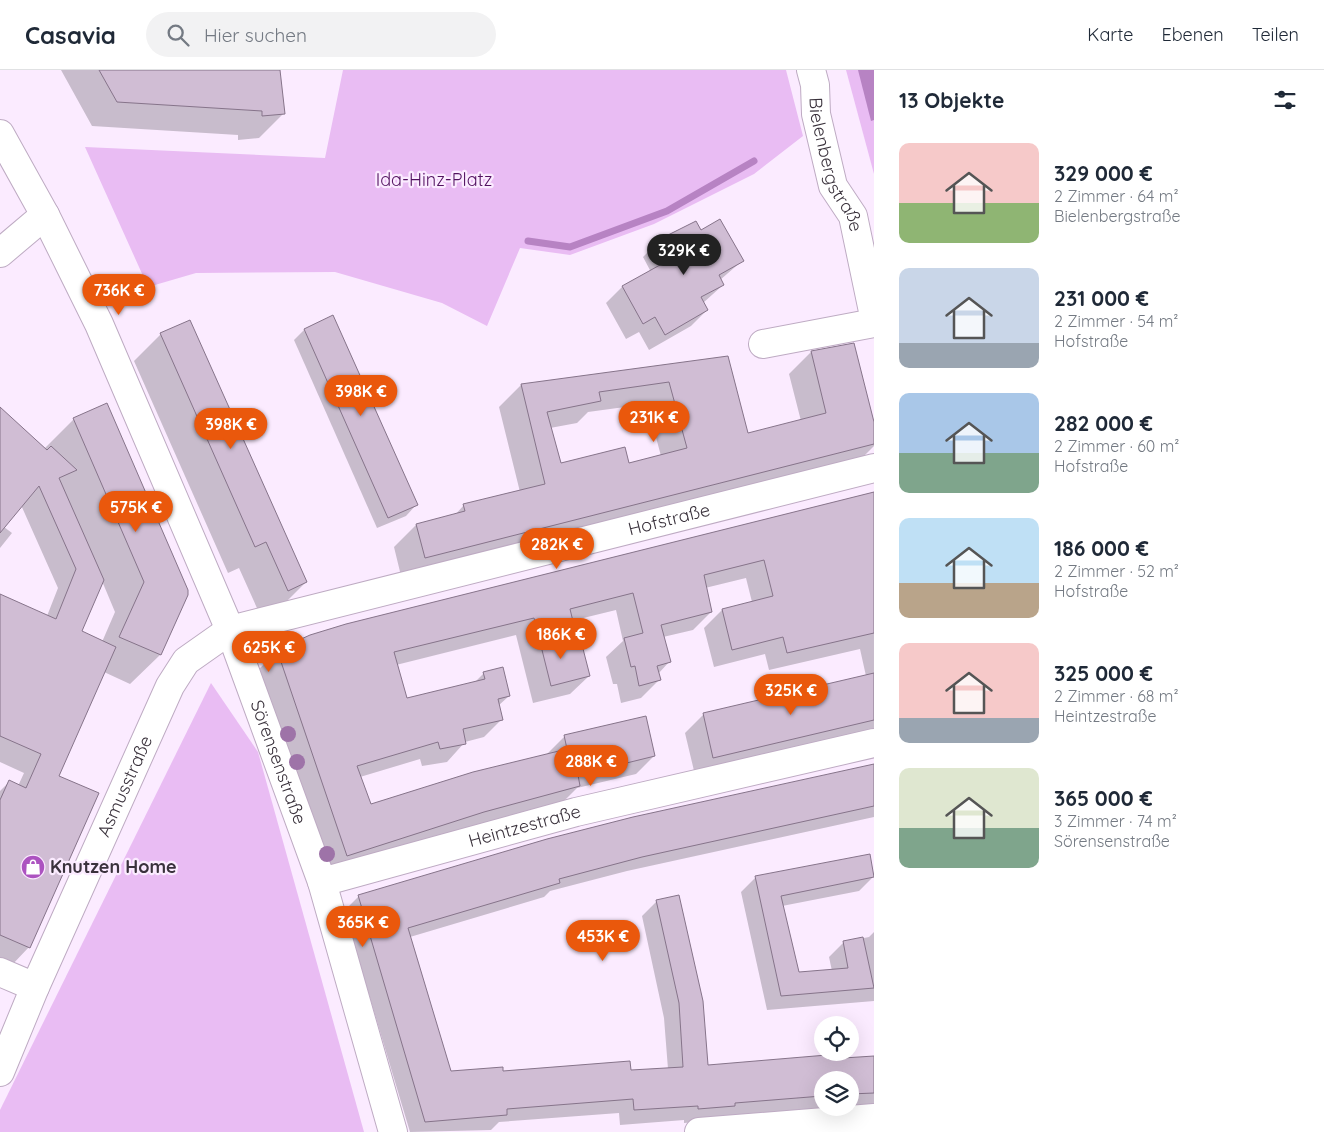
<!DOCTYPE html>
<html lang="de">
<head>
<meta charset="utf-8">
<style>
  body { margin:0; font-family:Quicksand,sans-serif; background:#f2f2f3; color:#1f2937; height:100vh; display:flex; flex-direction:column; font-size:19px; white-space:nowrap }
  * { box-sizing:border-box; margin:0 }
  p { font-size:16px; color:#747a83 }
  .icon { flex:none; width:28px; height:28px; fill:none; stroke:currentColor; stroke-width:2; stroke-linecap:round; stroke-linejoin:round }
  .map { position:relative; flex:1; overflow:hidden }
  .sheet { display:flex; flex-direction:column; background:#fff; width:450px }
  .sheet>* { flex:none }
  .buttons { position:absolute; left:814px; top:946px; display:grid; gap:10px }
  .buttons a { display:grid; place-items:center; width:45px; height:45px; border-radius:50%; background:#fff; box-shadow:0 5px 20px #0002; font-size:25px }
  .price { position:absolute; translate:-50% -42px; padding:0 11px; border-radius:18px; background:#ea580c; color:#fff; font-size:16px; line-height:32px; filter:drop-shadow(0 1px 2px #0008) }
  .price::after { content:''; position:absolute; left:50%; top:30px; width:15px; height:11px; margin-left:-8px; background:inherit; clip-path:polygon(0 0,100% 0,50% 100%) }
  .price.active { background:#222; color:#fff }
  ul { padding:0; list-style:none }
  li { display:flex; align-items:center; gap:15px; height:125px; padding:0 25px }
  li span { display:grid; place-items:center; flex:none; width:140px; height:100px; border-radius:10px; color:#555 }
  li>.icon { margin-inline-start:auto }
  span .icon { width:60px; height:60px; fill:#fffc; stroke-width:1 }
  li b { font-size:21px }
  h2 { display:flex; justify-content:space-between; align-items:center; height:60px; padding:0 25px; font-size:21px }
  header { display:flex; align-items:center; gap:30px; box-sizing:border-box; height:70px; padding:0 25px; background:#fff; border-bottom:1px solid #e0e1e3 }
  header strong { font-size:24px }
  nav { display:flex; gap:28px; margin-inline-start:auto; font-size:18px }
  .search { width:350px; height:45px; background:#f2f2f3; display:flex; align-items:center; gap:12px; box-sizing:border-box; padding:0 18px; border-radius:28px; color:#747a83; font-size:19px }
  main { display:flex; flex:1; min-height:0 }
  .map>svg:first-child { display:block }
</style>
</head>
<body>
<header>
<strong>Casavia</strong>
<div class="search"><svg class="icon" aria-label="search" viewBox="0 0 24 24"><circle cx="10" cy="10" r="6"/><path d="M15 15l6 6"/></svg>Hier suchen</div>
<nav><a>Karte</a><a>Ebenen</a><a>Teilen</a></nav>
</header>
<main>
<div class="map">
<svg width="874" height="1062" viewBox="0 0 874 1062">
  <rect width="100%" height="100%" fill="#fbebff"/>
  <!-- green -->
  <g fill="#e9bcf3">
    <polygon points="343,0 786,0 803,66 754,104 654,154 570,185 520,178 487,256 442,233 335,202 196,203 148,217 85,77 325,88"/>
    <polygon points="846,0 874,0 874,104"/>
    <polygon points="211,613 258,682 364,1062 0,1062 0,1040"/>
  </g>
  <!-- water -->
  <polygon fill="#b783c3" points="858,0 874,0 874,50 871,51"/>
  <!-- shadow -->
  <g fill="#0003" fill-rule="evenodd">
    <polygon points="61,0 279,0 283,44 259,68 238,70 238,65 92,56"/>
    <polygon points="700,162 742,191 720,210 723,215 703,233 707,240 691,256 649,280 639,262 626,269 606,233 622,217 651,202 643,187 659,171"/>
    <polygon points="304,260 416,435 406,446 377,458 294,270"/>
    <polygon points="161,264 306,512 279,539 261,547 239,498 228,503 134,291"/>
    <path d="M 853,274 L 874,357 L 874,376 L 856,394 L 402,510 L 394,477 L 416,455 L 454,446 L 464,435 L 520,422 L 499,337 L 521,315 L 727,287 L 747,365 L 801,351 L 789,304 L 811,282 ZM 647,334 L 661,386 L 628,395 L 560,395 L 550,358 L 577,353 L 588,342 Z"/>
    <path d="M 0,339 L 44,379 L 74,349 L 187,525 L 160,585 L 130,614 L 104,602 L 57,706 L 29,877 L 11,896 L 0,891 L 0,721 L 9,712 L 18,716 L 24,703 L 0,692 L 0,525 L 47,546 L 58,518 L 21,435 L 4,457 L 12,463 L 0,478 ZM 102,511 L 115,542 L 102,572 L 80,562 Z"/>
    <polygon points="874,423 874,663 695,705 685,663 703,645 866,606 860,579 769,600 765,584 714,597 704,558 722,540 752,532 746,508 705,518 711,542 693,560 663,567 669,592 658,604 659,610 641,628 621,633 617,614 613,614 606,587 623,571 616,540 571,551 589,606 570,624 533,633 516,565 396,595 406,630 474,613 484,603 509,626 498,636 502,649 484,667 465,672 447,692 422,696 420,689 360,707 370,736 547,684 565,666 654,686 636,704 577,718 561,734 329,803 259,599 278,581"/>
    <polygon points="874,696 874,747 627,801 550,821 544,827 410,867 450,1002 630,1002 668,999 664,948 642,846 657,831 707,996 788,994 874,987 874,1036 850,1037 850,1010 822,1010 822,1038 848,1038 719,1050 684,1053 684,1050 620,1055 619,1043 499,1052 491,1060 410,1062 344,841 359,826"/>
    <polygon points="869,785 874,806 859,821 782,836 798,903 832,901 829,887 844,872 869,867 874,862 874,931 767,940 741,822 755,808"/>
  </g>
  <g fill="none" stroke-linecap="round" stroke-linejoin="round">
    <!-- stream -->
    <polyline stroke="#b783c3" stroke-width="7" points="528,171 570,177 667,141 754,91"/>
  </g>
  <!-- building -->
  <g fill="#d0bdd4" stroke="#86748a" fill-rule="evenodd">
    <polygon points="99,0 280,0 285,44 262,46 262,41 117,32"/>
    <polygon points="720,149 744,191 719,205 724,215 701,227 708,240 665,265 655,247 643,254 622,216 669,190 658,170 696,151 701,160"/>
    <polygon points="333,245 418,435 388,448 304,259"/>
    <polygon points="190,250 307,512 288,521 266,472 255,477 160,263"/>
    <path d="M 854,273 L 874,352 L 874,374 L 425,488 L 416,454 L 465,441 L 463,434 L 545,414 L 521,314 L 728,286 L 748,363 L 826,343 L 811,281 ZM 669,312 L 687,378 L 629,393 L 625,377 L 561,393 L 547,342 L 601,331 L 599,322 Z"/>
    <polygon points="107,333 188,520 188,525 161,585 119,567 144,512 73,348"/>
    <polygon points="0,337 47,380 51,376 77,400 59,408 104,510 82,561 116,577 59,706 99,723 30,878 0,865 0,730 9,710 26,718 41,684 0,666 0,524 56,549 76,499 39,416 0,463"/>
    <polygon points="874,422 874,563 787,583 783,567 732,580 722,539 773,526 764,490 704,505 712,542 661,555 671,592 657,596 661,610 639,616 635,596 631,597 624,568 643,563 633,523 570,539 578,572 581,571 590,606 551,616 534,548 394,582 407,628 485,609 483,602 503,597 510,626 498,629 503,650 463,659 466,674 440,679 438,672 357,696 371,734 473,702 567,679 564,665 646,646 655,686 578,705 580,716 484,742 347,786 277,580 310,565 346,554"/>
    <polygon points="874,603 874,650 713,688 703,643"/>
    <polygon points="874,694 874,736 642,787 559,809 560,813 408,858 451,1001 503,997 503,1001 630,991 631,1000 683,997 679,933 656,830 679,825 703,931 708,995 827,985 828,989 874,986 874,1023 850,1024 850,1010 822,1010 822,1026 735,1033 735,1036 698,1039 698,1036 634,1040 633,1029 507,1039 507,1045 425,1052 358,825 547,769 633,747"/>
    <polygon points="870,784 874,807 781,826 799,902 848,898 843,871 863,867 874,918 781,926 755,806"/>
  </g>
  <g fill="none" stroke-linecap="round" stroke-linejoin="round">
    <!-- minor casing -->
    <g stroke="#beabc3" stroke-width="30">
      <g id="minor">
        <path id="s1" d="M 811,0 L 815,15 L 816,44 L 833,116 L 853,146 L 874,246"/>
        <polyline points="0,183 45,145"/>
        <polyline points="763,274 874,253"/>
        <path id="s2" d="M 322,812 L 576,742 L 874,673"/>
        <polyline points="0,902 35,917"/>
        <path id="s3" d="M 0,1002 L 35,917 L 170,616 L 186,591 L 230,560 L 874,398"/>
        <polyline points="699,1062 874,1048"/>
      </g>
    </g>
    <!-- major casing -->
    <g stroke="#beabc3" stroke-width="30">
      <g id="major">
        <path id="s4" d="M 0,64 L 45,145 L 99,254 L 230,560 L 322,812 L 393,1062"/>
      </g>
    </g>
    <!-- minor -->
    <use href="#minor" stroke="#fff" stroke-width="28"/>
    <!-- major -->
    <use href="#major" stroke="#fff" stroke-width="28"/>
  </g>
  <!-- trees -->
  <g fill="#9e73a8">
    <circle cx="261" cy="583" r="8"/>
    <circle cx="288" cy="664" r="8"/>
    <circle cx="297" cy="692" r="8"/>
    <circle cx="327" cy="784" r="8"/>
  </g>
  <!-- icons -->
  <defs>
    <g id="shop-disc" transform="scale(1.25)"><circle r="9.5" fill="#ac53c0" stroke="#fbebff"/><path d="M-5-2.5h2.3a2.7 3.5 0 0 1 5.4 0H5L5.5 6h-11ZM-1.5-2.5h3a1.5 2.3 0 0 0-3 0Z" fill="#fff"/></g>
  </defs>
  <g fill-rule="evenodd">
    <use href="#shop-disc" x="33" y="797"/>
  </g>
  <g text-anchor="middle" stroke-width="4.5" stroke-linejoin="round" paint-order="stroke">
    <!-- street labels -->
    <g font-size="18" fill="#3a323c" stroke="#fbebff">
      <text dy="6" stroke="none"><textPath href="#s1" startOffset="99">Bielenbergstraße</textPath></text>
      <text dy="6" stroke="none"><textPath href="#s3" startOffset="958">Hofstraße</textPath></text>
      <text dy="6" stroke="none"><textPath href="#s4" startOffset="688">Sörensenstraße</textPath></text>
      <text dy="6" stroke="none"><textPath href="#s3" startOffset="312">Asmusstraße</textPath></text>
      <text dy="6" stroke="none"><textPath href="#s2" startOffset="210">Heintzestraße</textPath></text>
    </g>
    <!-- park labels -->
    <g font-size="18" fill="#521160" stroke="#fbebff">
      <text x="434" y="116">Ida-Hinz-Platz</text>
    </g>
    <!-- poi labels -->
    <g font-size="18" font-weight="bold" fill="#3a323c" stroke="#fbebff" text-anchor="start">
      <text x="50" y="803">Knutzen Home</text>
    </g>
  </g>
</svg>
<div class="buttons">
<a><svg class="icon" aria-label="locate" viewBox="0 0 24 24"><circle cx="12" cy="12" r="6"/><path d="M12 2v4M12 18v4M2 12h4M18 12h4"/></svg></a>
<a><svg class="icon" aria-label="layers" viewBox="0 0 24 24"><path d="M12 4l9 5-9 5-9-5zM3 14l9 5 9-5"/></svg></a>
</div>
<b class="price active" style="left:684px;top:206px">329K €</b>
<b class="price" style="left:119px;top:246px">736K €</b>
<b class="price" style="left:361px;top:347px">398K €</b>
<b class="price" style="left:654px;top:373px">231K €</b>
<b class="price" style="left:231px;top:380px">398K €</b>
<b class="price" style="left:136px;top:463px">575K €</b>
<b class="price" style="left:557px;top:500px">282K €</b>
<b class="price" style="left:561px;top:590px">186K €</b>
<b class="price" style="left:269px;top:603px">625K €</b>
<b class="price" style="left:791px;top:646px">325K €</b>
<b class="price" style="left:591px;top:717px">288K €</b>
<b class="price" style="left:363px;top:878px">365K €</b>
<b class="price" style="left:603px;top:892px">453K €</b>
</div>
<section class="sheet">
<h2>13 Objekte<svg class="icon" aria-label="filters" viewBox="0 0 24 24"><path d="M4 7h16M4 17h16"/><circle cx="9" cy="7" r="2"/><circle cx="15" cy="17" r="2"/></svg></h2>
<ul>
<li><span style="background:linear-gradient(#f6c9c9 60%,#8fb573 0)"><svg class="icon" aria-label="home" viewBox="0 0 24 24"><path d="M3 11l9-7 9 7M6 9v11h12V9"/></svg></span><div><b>329 000 €</b><p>2 Zimmer · 64 m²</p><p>Bielenbergstraße</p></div></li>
<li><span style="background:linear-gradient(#c9d6e8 75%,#9aa5b1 0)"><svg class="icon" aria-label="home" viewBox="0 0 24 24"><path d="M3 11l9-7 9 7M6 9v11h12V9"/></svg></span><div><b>231 000 €</b><p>2 Zimmer · 54 m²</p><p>Hofstraße</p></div></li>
<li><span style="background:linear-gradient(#a9c7e8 60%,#7fa58c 0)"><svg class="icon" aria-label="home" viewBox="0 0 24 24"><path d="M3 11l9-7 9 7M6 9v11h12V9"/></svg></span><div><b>282 000 €</b><p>2 Zimmer · 60 m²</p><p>Hofstraße</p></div></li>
<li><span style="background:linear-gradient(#bfe0f5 65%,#b9a48a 0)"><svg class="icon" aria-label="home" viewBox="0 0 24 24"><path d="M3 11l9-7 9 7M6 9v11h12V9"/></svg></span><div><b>186 000 €</b><p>2 Zimmer · 52 m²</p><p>Hofstraße</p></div></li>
<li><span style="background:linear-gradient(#f6c9c9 75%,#9aa5b1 0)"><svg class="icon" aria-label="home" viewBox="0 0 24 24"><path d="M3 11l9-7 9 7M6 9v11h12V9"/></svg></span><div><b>325 000 €</b><p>2 Zimmer · 68 m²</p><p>Heintzestraße</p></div></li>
<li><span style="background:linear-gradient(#dfe7d0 60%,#7fa58c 0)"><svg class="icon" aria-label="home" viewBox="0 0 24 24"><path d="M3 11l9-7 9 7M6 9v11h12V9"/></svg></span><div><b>365 000 €</b><p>3 Zimmer · 74 m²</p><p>Sörensenstraße</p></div></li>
</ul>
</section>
</main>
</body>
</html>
